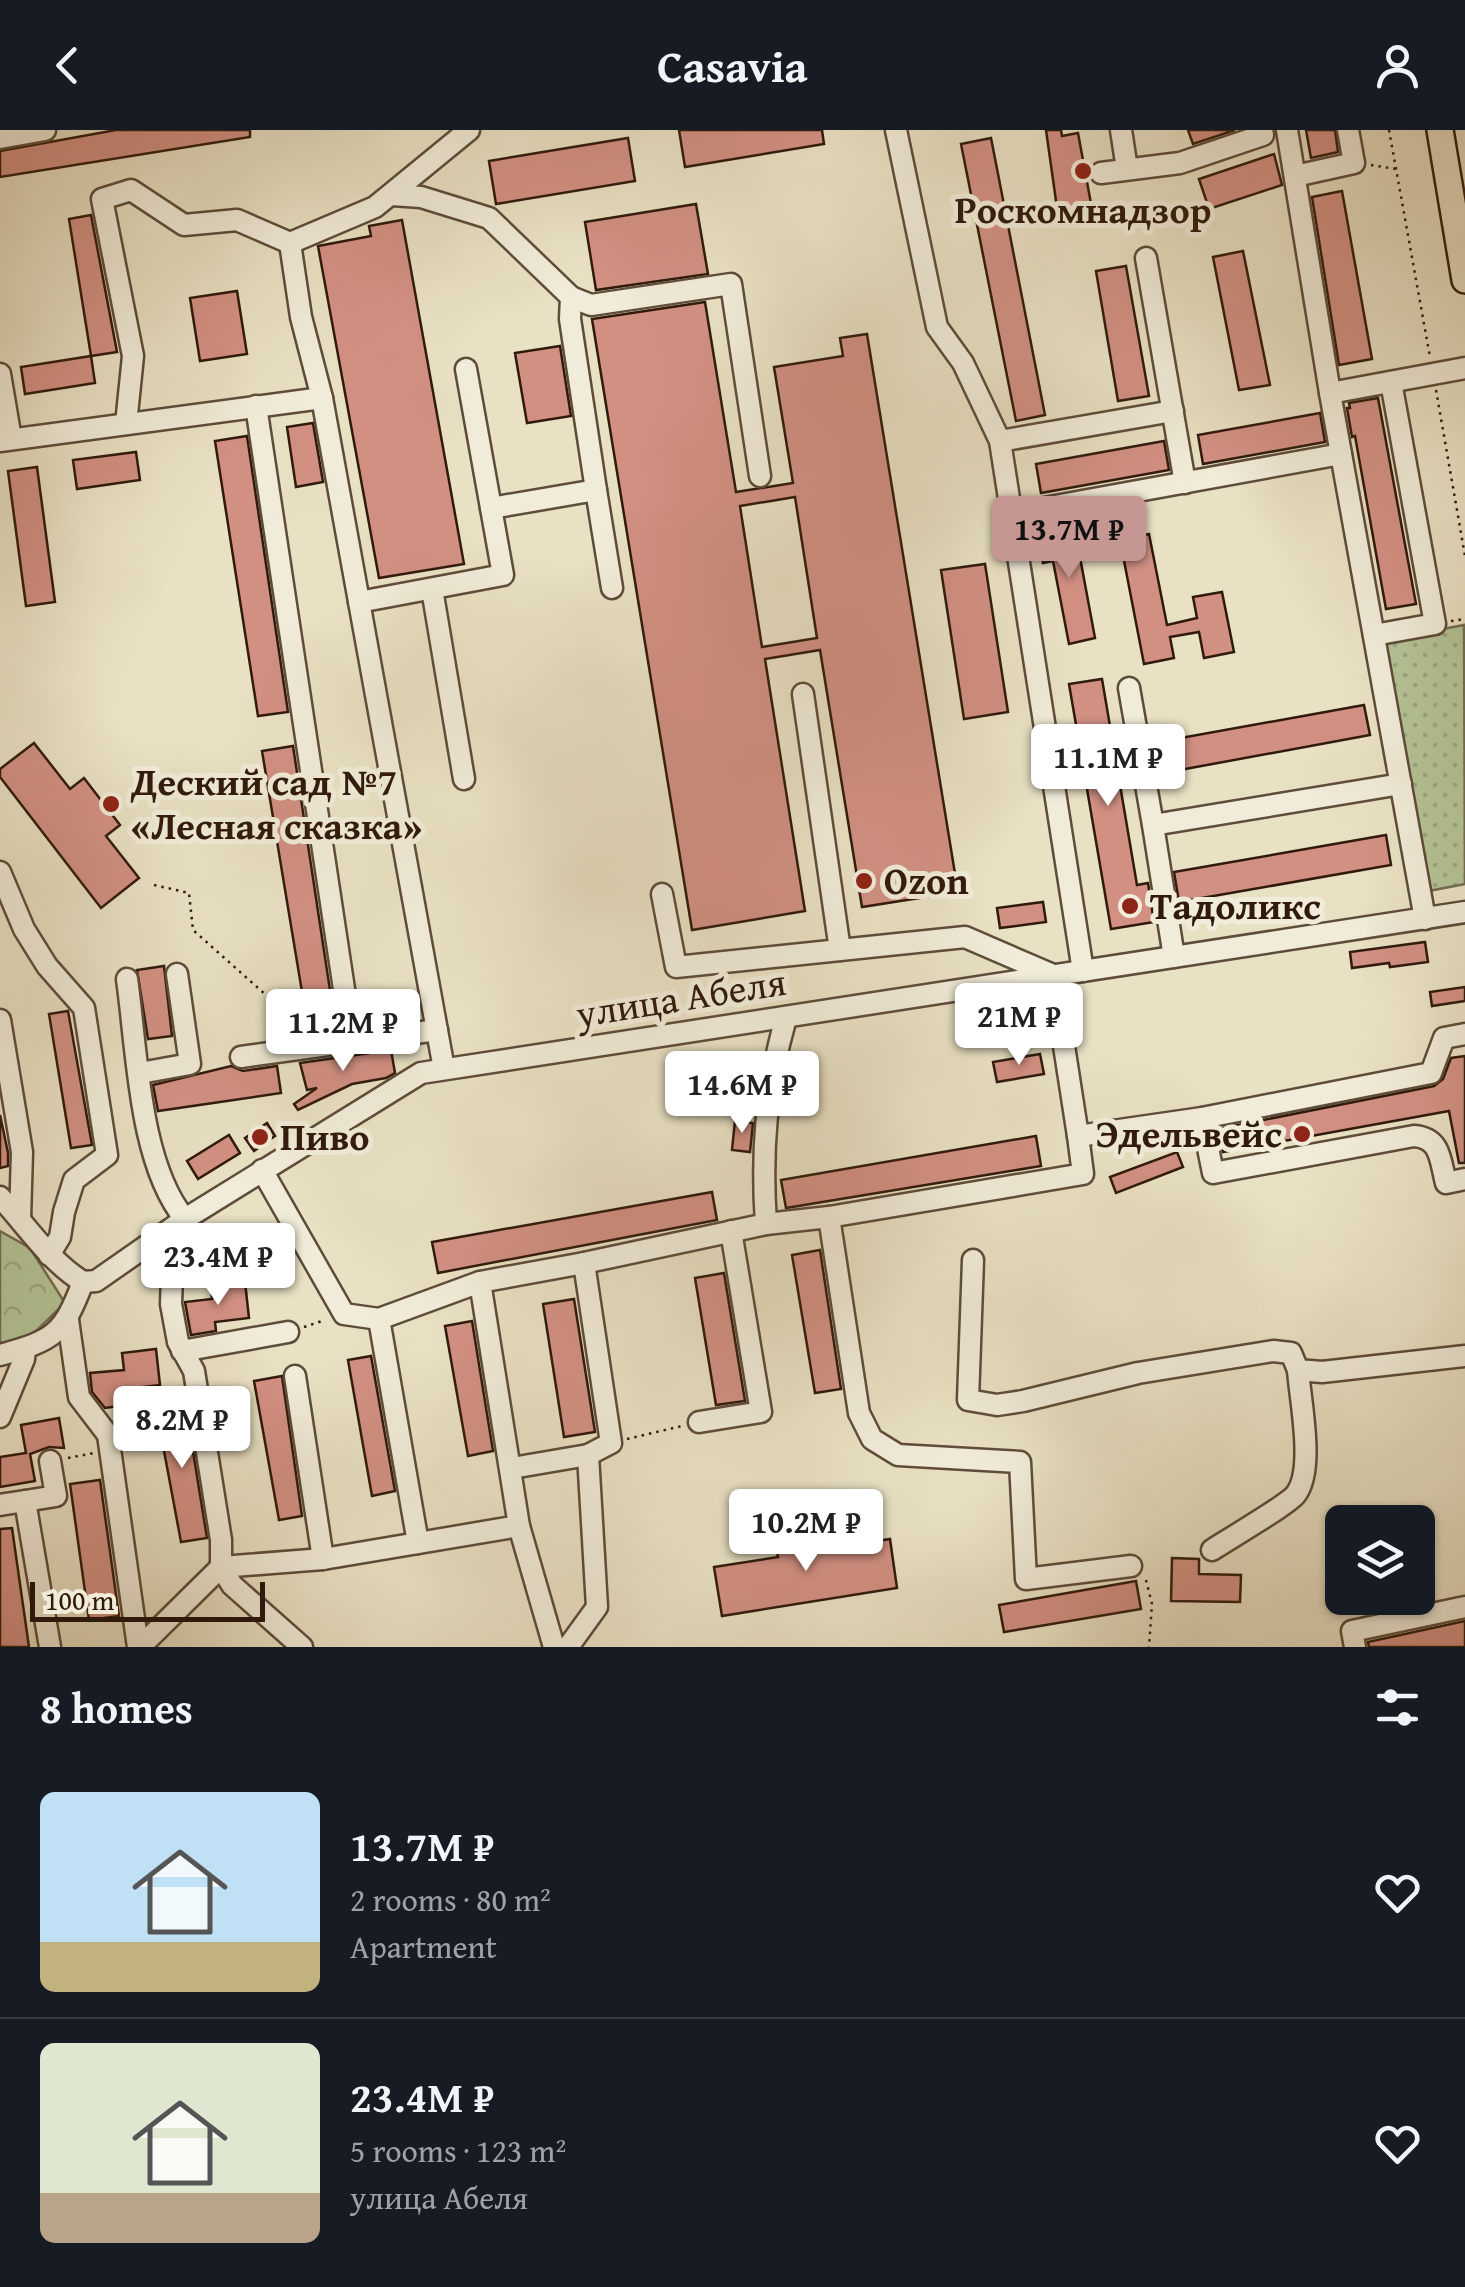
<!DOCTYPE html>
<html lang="en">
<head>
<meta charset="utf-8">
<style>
  body { margin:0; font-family:"Gentium Book Plus",serif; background:#20242c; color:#f1f3f6; height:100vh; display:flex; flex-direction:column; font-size:38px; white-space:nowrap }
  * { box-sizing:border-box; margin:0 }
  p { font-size:32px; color:#9ea1a6 }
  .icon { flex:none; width:55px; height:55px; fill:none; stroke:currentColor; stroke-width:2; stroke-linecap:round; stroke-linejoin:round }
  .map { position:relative; height:1517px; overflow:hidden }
  .details { display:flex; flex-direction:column; background:#171b24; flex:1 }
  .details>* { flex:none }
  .buttons { position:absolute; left:1325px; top:1375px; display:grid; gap:20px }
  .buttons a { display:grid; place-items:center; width:110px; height:110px; border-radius:15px; background:#171b24; box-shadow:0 2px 8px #0004; font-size:50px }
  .scale { position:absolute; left:30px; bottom:25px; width:235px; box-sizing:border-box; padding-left:10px; border:5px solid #301a0c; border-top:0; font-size:28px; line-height:35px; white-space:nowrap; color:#301a0c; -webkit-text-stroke:8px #f1ecd9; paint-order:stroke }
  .price { position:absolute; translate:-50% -85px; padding:0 22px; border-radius:10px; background:#fff; color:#222; font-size:32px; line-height:65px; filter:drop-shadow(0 2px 5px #0008) }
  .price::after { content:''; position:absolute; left:50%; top:60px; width:30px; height:22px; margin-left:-15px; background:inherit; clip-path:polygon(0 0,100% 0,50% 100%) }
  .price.active { background:#c59692; color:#111 }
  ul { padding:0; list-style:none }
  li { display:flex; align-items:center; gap:30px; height:250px; padding:0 40px }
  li+li { border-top:2px solid #363941 }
  li span { display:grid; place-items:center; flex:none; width:280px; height:200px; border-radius:15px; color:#555 }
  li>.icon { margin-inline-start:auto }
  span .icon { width:120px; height:120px; fill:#fffc; stroke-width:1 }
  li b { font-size:42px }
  h2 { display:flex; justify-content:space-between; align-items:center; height:120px; padding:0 40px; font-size:42px }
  header { display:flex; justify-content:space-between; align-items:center; height:130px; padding:0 40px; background:#171b24; font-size:45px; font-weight:600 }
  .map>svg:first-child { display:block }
</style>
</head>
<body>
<header><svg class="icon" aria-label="back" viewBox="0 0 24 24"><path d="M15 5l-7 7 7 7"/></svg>Casavia<svg class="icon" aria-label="person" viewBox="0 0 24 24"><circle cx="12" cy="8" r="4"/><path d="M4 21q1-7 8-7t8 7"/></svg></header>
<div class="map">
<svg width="1465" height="1517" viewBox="0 0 1465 1517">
  <defs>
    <pattern id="forest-crowns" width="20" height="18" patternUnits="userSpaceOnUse" patternTransform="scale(2.5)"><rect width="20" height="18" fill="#b4c396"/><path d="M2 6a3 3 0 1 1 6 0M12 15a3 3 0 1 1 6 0" fill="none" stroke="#9ba780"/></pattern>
    <pattern id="park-dots" width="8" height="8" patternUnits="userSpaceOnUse" patternTransform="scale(2.5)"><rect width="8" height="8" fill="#b4c396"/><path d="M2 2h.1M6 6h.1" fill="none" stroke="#9ba780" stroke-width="1.8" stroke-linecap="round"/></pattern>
  </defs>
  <rect width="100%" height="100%" fill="#e9e1c4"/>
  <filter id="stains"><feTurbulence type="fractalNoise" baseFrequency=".002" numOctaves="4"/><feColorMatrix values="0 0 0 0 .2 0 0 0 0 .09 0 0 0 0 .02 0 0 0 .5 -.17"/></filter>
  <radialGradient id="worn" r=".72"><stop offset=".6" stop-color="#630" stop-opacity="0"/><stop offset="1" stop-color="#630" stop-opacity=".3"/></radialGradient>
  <!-- forest -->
  <polygon fill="url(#forest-crowns)" stroke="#726e51" stroke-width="2.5" points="0,1101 30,1118 65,1173 26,1211 0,1220"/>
  <!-- park -->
  <polygon fill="url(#park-dots)" stroke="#726e51" stroke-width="2.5" points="1464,495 1465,754 1429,761 1383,510"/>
  <!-- building -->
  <g fill="#d29083" stroke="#301a0c" stroke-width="2.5" fill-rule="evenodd">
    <polygon points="116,0 250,0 250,7 0,47 0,21"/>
    <polygon points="679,0 822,0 824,14 685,37"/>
    <polygon points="1046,0 1061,0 1062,6 1078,3 1092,79 1058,85"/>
    <polygon points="1188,0 1235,0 1193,14"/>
    <polygon points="1306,0 1335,0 1338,22 1311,28"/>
    <polygon points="628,8 635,51 496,74 489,31"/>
    <polygon points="991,8 1045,285 1016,291 961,14"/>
    <polygon points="1274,24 1282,55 1209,79 1199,49"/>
    <polygon points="1342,61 1372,229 1339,235 1312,67"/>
    <polygon points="696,74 708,144 596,160 585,92"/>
    <polygon points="91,85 117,222 91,226 69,89"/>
    <polygon points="402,90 464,434 379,448 318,116 371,106 369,96"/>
    <polygon points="1243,121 1270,255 1239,260 1213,127"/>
    <polygon points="1126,136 1149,266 1118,271 1096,141"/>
    <polygon points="237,161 247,224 200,231 190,168"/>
    <path d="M 705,172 L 736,362 L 793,353 L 774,237 L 843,226 L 840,208 L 867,204 L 958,762 L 862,777 L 820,520 L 765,529 L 805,781 L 692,800 L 592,189 ZM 795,367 L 817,508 L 762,517 L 740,376 Z"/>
    <polygon points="560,216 571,286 527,293 515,223"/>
    <polygon points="91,226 95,253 25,264 21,237"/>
    <polygon points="1378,268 1416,474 1386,479 1355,306 1352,307 1347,278 1350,278 1349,273"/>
    <polygon points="1320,283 1325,312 1203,334 1198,305"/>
    <polygon points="313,293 323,352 296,357 287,297"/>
    <polygon points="247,306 288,582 258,586 215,311"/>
    <polygon points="1164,311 1169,340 1041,363 1036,334"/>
    <polygon points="136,322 140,350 77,359 73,330"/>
    <polygon points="37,337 55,472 26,476 8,341"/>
    <polygon points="1074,395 1095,508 1069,514 1053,431 1043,433 1037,402"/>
    <polygon points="1149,404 1167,495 1197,488 1193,467 1222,462 1234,522 1204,528 1199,502 1170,507 1174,528 1144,534 1120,410"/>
    <polygon points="985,434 1008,582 964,589 941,440"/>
    <polygon points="1102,549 1137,755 1148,753 1154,792 1111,799 1069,554"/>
    <polygon points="1364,575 1370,605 1158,644 1153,613"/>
    <polygon points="34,613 70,659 84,648 120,695 106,706 139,748 101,778 0,647 0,639"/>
    <polygon points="293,616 336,900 309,904 262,621"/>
    <polygon points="1386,705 1391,735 1179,772 1174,742"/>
    <polygon points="1043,772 1046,792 1000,798 997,778"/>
    <polygon points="1425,812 1428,832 1390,837 1389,833 1352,838 1350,822"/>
    <polygon points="164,836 172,906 148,909 137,840"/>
    <polygon points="1465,857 1465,871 1432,876 1430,862"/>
    <polygon points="1031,865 1035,882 973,899 969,878"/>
    <polygon points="68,881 92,1015 71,1018 49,884"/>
    <polygon points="391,920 395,943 386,948 352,954 298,980 294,974 317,958 307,960 300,933"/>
    <polygon points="1040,924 1044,944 997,952 993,932"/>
    <polygon points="1465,926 1465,1033 1459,1033 1449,981 1223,1022 1218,999 1434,956 1443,949 1451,928"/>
    <polygon points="231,936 243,941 277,936 281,963 158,981 153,955"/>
    <polygon points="0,985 8,1023 8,1036 0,1038"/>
    <polygon points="735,991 753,993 750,1022 732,1020"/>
    <polygon points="267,993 275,1006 254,1021 245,1008"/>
    <polygon points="229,1005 240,1023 198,1049 187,1031"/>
    <polygon points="1036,1006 1041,1036 786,1078 781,1050"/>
    <polygon points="1177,1022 1183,1037 1116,1063 1110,1047"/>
    <polygon points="712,1062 717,1090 438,1143 432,1112"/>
    <polygon points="820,1120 841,1259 815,1263 792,1125"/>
    <polygon points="724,1143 745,1271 716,1275 695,1148"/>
    <polygon points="245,1152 249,1188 215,1192 216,1201 191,1205 185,1172 212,1169 211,1156"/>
    <polygon points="574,1169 595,1302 564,1307 543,1174"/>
    <polygon points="472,1191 493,1321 468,1326 445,1196"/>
    <polygon points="156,1219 160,1255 126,1259 128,1275 105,1278 92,1262 90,1243 124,1240 122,1223"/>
    <polygon points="371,1226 395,1361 372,1366 348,1230"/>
    <polygon points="282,1246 302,1386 279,1390 254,1251"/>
    <polygon points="185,1272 207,1408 181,1412 156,1278"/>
    <polygon points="59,1288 64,1318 49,1317 30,1324 35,1351 0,1357 0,1327 26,1323 21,1295"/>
    <polygon points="100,1350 119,1486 89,1490 70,1354"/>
    <polygon points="12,1398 29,1517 0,1517 0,1399"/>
    <polygon points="831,1400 834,1418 890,1409 897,1458 722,1486 714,1437 778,1427 775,1409"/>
    <polygon points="1172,1428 1199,1429 1199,1444 1241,1445 1240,1472 1171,1471"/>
    <polygon points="1136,1451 1141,1479 1004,1502 999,1475"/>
    <polygon points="1465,1491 1465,1517 1369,1517 1368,1512"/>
  </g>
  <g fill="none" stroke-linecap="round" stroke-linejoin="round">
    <!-- minor casing -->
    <g stroke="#5e4c3a" stroke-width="25">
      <g id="minor">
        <polyline points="896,0 937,197 963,233 1000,311 1083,841"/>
        <polyline points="1121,0 1127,39"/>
        <polyline points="1287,0 1330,263 1425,789"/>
        <polyline points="0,8 45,0"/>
        <polyline points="1101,43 1180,33 1263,5 1262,0"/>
        <polyline points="1295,46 1354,33 1348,0"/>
        <polyline points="1146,128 1185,353"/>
        <polyline points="571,167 591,175 731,154 760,346"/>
        <polyline points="466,239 491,378"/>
        <polyline points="0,244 11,309"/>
        <polyline points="1330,263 1465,238"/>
        <polyline points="256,276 352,912"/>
        <polyline points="126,294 133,226 102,69 131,60 184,95 237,90 290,113"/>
        <polyline points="0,311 322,268"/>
        <polyline points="1000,311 1173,281"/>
        <polyline points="596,360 612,458"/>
        <polyline points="1011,384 1341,324"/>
        <polyline points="432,459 464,649"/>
        <polyline points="359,472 503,445 491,378 596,360 570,189 571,167 489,88 421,67 392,65"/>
        <polyline points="1374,505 1435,494 1391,252"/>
        <polyline points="1129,558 1153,695"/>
        <polyline points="803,564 840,820"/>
        <polyline points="0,742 24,799 47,836 84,878 107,1025 74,1050 64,1082 60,1107 49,1125"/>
        <polyline points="662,764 676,837 965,807 1053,845 1078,1006 1202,988 1431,943 1444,908 1465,904"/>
        <polyline points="1174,827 1153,695 1401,654"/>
        <path d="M 127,849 C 137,920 139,1034 185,1089"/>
        <polyline points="0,890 22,1022 20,1089"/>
        <polyline points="241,927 437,900"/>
        <polyline points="444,939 322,268 301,187 290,113 375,77 469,0"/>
        <polyline points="140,943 190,934 177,844"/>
        <path d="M 1202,988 L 1213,1043 L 1414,1006 C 1441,1008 1440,1030 1446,1053 L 1465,1049"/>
        <polyline points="262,1040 344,1184 379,1189 480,1152"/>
        <path d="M 0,1067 C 27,1096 49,1131 83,1152"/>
        <polyline points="829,1087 1083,1044 1078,1006"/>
        <polyline points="766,1094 829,1087 859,1283 872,1309 898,1325 1020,1332 1026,1449 1131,1436"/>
        <polyline points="169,1101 173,1118 171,1174 178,1212 194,1241 221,1410 221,1437 232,1455 302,1517"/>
        <polyline points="973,1130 968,1270 997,1275 1023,1271 1138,1243 1273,1221 1291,1223 1298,1240 1322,1242 1465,1226"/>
        <polyline points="584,1133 611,1313 588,1325"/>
        <polyline points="83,1152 96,1151 185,1089 421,943 1465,782"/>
        <polyline points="379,1189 418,1413"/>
        <polyline points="68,1190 79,1267 108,1305 138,1517"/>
        <polyline points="182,1221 288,1202"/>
        <path d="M 0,1225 C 55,1210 63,1204 83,1152"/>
        <polyline points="295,1246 323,1429"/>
        <polyline points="0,1287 24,1229 25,1219"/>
        <polyline points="699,1292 761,1282 731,1101"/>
        <polyline points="512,1338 588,1325 597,1477 568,1517"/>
        <polyline points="25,1371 56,1366 50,1331"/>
        <polyline points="0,1375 25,1371 50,1517"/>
        <polyline points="519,1396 554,1517"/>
        <path d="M 1212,1420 C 1227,1410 1289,1374 1296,1364 C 1315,1339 1300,1270 1298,1240"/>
        <path d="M 140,1517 L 221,1437 L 323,1429 L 519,1396 L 480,1152 L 584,1133 L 766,1094 C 761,1022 766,957 786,888"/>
        <polyline points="1355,1517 1352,1501 1465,1477"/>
      </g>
    </g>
    <!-- major casing -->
    <g stroke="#301a0c" stroke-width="30">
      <polyline id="major" points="1440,0 1465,150"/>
    </g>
    <!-- path -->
    <g stroke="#301a0c" stroke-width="2.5" stroke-dasharray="2.5 5" stroke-linecap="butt">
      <polyline points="1389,0 1430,227"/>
      <polyline points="1371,35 1396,39"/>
      <polyline points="1436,260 1465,426"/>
      <polyline points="1451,491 1465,489"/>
      <polyline points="154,755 189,763 193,800 294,890 296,903"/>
      <polyline points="304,1197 325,1190"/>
      <polyline points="627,1309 682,1296"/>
      <polyline points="68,1328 94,1323"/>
      <polyline points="1146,1450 1152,1474 1149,1517"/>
    </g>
    <!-- minor -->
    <use href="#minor" stroke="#f1ecd9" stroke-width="20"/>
    <!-- major -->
    <use href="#major" stroke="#e9e1c4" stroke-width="25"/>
  </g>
  <!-- markers -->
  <g fill="#8f2418" stroke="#f1ecd9" stroke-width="4">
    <circle cx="1083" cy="41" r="10"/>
    <circle cx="111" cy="674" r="10"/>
    <circle cx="864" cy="751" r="10"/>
    <circle cx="1130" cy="776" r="10"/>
    <circle cx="1302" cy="1004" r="10"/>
    <circle cx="260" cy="1007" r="10"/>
  </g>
  <g text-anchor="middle" stroke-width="10" stroke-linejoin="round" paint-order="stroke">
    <!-- poi labels -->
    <g font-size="38" font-weight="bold" fill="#301a0c" stroke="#f1ecd9" text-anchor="start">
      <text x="1083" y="93" text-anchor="middle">Роскомнадзор</text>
      <text x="131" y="665">Деский сад №7<tspan x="131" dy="44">«Лесная сказка»</tspan></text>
      <text x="884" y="764">Ozon</text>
      <text x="1150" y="789">Тадоликс</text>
      <text x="1282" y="1017" text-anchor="end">Эдельвейс</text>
      <text x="280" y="1020">Пиво</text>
    </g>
    <!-- street labels -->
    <g font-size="38" fill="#301a0c" stroke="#f1ecd9">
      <text transform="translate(681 868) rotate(-9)" y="13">улица Абеля</text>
    </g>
  </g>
  <rect width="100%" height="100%" filter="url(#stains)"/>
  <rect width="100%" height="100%" fill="url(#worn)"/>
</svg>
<div class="buttons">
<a><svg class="icon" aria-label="layers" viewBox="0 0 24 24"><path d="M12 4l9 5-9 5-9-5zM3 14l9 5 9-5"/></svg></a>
</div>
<div class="scale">100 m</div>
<b class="price active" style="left:1069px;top:451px">13.7M ₽</b>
<b class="price" style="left:1108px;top:679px">11.1M ₽</b>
<b class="price" style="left:1019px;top:938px">21M ₽</b>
<b class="price" style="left:343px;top:944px">11.2M ₽</b>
<b class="price" style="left:742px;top:1006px">14.6M ₽</b>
<b class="price" style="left:218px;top:1178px">23.4M ₽</b>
<b class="price" style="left:182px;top:1341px">8.2M ₽</b>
<b class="price" style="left:806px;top:1444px">10.2M ₽</b>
</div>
<section class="details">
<h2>8 homes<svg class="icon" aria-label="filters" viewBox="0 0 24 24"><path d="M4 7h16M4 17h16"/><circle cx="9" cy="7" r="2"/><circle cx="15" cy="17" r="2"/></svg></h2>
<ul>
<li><span style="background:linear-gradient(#bfe0f5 75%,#c2b280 0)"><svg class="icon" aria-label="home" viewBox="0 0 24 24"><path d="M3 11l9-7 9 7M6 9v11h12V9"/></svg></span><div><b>13.7M ₽</b><p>2 rooms · 80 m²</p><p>Apartment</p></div><svg class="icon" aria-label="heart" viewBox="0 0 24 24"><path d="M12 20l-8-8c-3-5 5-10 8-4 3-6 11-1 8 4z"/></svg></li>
<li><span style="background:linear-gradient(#dfe7d0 75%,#b9a48a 0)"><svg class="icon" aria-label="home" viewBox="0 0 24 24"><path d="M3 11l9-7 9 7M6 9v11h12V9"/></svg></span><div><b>23.4M ₽</b><p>5 rooms · 123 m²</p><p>улица Абеля</p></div><svg class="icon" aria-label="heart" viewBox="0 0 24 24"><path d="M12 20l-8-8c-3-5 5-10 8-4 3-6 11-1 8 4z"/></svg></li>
</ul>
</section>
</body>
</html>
